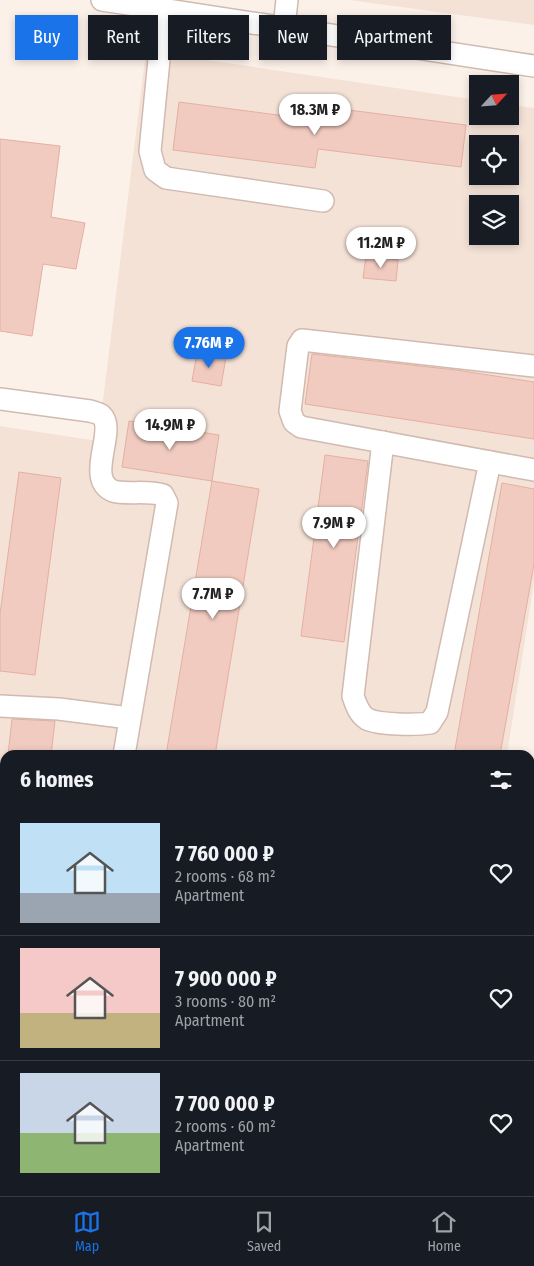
<!DOCTYPE html>
<html lang="en">
<head>
<meta charset="utf-8">
<style>
  body { margin:0; font-family:"Fira Sans Condensed",sans-serif; background:#242831; color:#f1f3f6; height:100vh; display:flex; flex-direction:column; font-size:19px; white-space:nowrap }
  * { box-sizing:border-box; margin:0 }
  p { font-size:16px; color:#9ea1a6 }
  .icon { flex:none; width:28px; height:28px; fill:none; stroke:currentColor; stroke-width:2; stroke-linecap:round; stroke-linejoin:round }
  .map { position:relative; flex:1; overflow:hidden }
  .drawer { position:absolute; left:0px; top:750px; width:535px; height:446px; display:flex; flex-direction:column; background:#171b24; border-radius:15px 15px 0 0; box-shadow:0 2px 8px #0003 }
  .drawer>* { flex:none }
  .banner { position:absolute; left:15px; top:15px; width:505px; height:45px; display:flex; gap:10px }
  .needle { width:32px; rotate:64deg }
  .controls { position:absolute; left:469px; top:75px; display:grid; gap:10px }
  .controls a { display:grid; place-items:center; width:50px; height:50px; border-radius:0px; background:#171b24; box-shadow:0 2px 8px #0003; font-size:25px }
  .price { position:absolute; translate:-50% -42px; padding:0 11px; border-radius:18px; background:#fff; color:#222; font-size:16px; line-height:32px; filter:drop-shadow(0 1px 2px #0008) }
  .price::after { content:''; position:absolute; left:50%; top:30px; width:15px; height:11px; margin-left:-8px; background:inherit; clip-path:polygon(0 0,100% 0,50% 100%) }
  .price.selected { background:#1a73e8; color:#fff }
  ul { padding:0; list-style:none }
  li { display:flex; align-items:center; gap:15px; height:125px; padding:0 20px }
  li+li { border-top:1px solid #363941 }
  li span { display:grid; place-items:center; flex:none; width:140px; height:100px; border-radius:0px; color:#555 }
  li>.icon { margin-inline-start:auto }
  span .icon { width:60px; height:60px; fill:#fffc; stroke-width:1 }
  li b { font-size:21px }
  h2 { display:flex; justify-content:space-between; align-items:center; height:60px; padding:0 20px; font-size:21px }
  .pill { padding:0 18px; border-radius:0px; background:#171b24; box-shadow:0 2px 8px #0003; font-size:18px; line-height:45px }
  .pill.selected { background:#1a73e8; color:#fff }
  .dock { display:flex; justify-content:space-around; align-items:center; height:70px; border-top:1px solid #363941; background:#171b24; font-size:14px; color:#9ea1a6 }
  .dock a { display:grid; justify-items:center; gap:2px }
  .dock .selected { color:#1a73e8 }
  .map>svg:first-child { display:block }
</style>
</head>
<body>
<div class="map">
<svg width="534" height="1196" viewBox="0 0 534 1196">
  <rect width="100%" height="100%" fill="#fcf1e9"/>
  <!-- residential -->
  <g fill="#f4e2d7" fill-rule="evenodd">
    <polygon points="349,0 534,0 534,25"/>
    <path d="M 146,51 L 477,100 L 478,116 L 510,116 L 510,105 L 534,108 L 534,582 L 507,755 L 5,755 L 5,1121 L 0,1121 L 0,426 L 98,441 ZM 478,144 L 510,144 L 510,176 L 478,176 ZM 478,204 L 510,204 L 510,236 L 478,236 Z"/>
  </g>
  <!-- building -->
  <g fill="#f2cbc0" stroke="#e4afa1">
    <polygon points="179,102 323,121 325,107 466,125 461,167 318,149 315,168 173,150"/>
    <polygon points="0,139 60,146 51,217 85,223 76,269 43,264 32,336 0,331"/>
    <polygon points="366,256 398,260 396,281 363,278"/>
    <polygon points="197,353 226,357 221,386 192,381"/>
    <polygon points="312,354 456,370 534,382 534,439 305,404"/>
    <polygon points="129,421 219,435 212,481 122,467"/>
    <polygon points="325,455 368,461 344,642 301,636"/>
    <polygon points="19,472 61,478 35,675 0,671 0,614"/>
    <polygon points="212,481 259,489 215,755 166,755"/>
    <polygon points="502,483 534,489 534,564 500,755 454,755"/>
    <polygon points="12,719 55,721 51,755 8,755"/>
  </g>
  <g fill="none" stroke-linecap="round" stroke-linejoin="round">
    <!-- minor casing -->
    <g stroke="#d1bab0" stroke-width="24">
      <g id="minor">
        <polyline points="102,0 534,66"/>
        <polyline points="164,9 150,151 155,170 166,178 323,201"/>
        <polyline points="284,27 287,0"/>
        <polyline points="534,366 302,340 298,346 290,411 294,422 301,427 534,470"/>
        <path d="M 0,399 L 90,411 C 93,412 98,413 101,415 C 118,429 84,479 113,491 C 125,495 148,490 163,495 L 167,503 L 124,755"/>
        <path d="M 383,442 L 353,696 C 356,705 359,714 367,719 C 379,725 417,725 430,723 L 437,712 L 490,462"/>
        <polyline points="0,706 59,709 129,718"/>
        <polyline points="530,851 534,822"/>
        <polyline points="0,998 5,999"/>
        <polyline points="0,1157 5,1158"/>
        <polyline points="224,1191 254,1196"/>
        <polyline points="464,1196 466,1191"/>
      </g>
    </g>
    <!-- minor -->
    <use href="#minor" stroke="#fff" stroke-width="21"/>
  </g>
</svg>
<div class="controls">
<a><svg class="needle" viewBox="-14 -14 28 28"><path d="M0-13l5 13h-10z" fill="#e53935"/><path d="M0 13l5-13h-10z" fill="#9ea1a6"/></svg></a>
<a><svg class="icon" aria-label="locate" viewBox="0 0 24 24"><circle cx="12" cy="12" r="6"/><path d="M12 2v4M12 18v4M2 12h4M18 12h4"/></svg></a>
<a><svg class="icon" aria-label="layers" viewBox="0 0 24 24"><path d="M12 4l9 5-9 5-9-5zM3 14l9 5 9-5"/></svg></a>
</div>
<b class="price" style="left:315px;top:136px">18.3M ₽</b>
<b class="price" style="left:381px;top:269px">11.2M ₽</b>
<b class="price selected" style="left:209px;top:369px">7.76M ₽</b>
<b class="price" style="left:170px;top:451px">14.9M ₽</b>
<b class="price" style="left:334px;top:549px">7.9M ₽</b>
<b class="price" style="left:213px;top:620px">7.7M ₽</b>
<div class="banner">
<a class="pill selected">Buy</a>
<a class="pill">Rent</a>
<a class="pill">Filters</a>
<a class="pill">New</a>
<a class="pill">Apartment</a>
</div>
<section class="drawer">
<h2>6 homes<svg class="icon" aria-label="filters" viewBox="0 0 24 24"><path d="M4 7h16M4 17h16"/><circle cx="9" cy="7" r="2"/><circle cx="15" cy="17" r="2"/></svg></h2>
<ul>
<li><span style="background:linear-gradient(#bfe0f5 70%,#9aa5b1 0)"><svg class="icon" aria-label="home" viewBox="0 0 24 24"><path d="M3 11l9-7 9 7M6 9v11h12V9"/></svg></span><div><b>7 760 000 ₽</b><p>2 rooms · 68 m²</p><p>Apartment</p></div><svg class="icon" aria-label="heart" viewBox="0 0 24 24"><path d="M12 20l-8-8c-3-5 5-10 8-4 3-6 11-1 8 4z"/></svg></li>
<li><span style="background:linear-gradient(#f6c9c9 65%,#c2b280 0)"><svg class="icon" aria-label="home" viewBox="0 0 24 24"><path d="M3 11l9-7 9 7M6 9v11h12V9"/></svg></span><div><b>7 900 000 ₽</b><p>3 rooms · 80 m²</p><p>Apartment</p></div><svg class="icon" aria-label="heart" viewBox="0 0 24 24"><path d="M12 20l-8-8c-3-5 5-10 8-4 3-6 11-1 8 4z"/></svg></li>
<li><span style="background:linear-gradient(#c9d6e8 60%,#8fb573 0)"><svg class="icon" aria-label="home" viewBox="0 0 24 24"><path d="M3 11l9-7 9 7M6 9v11h12V9"/></svg></span><div><b>7 700 000 ₽</b><p>2 rooms · 60 m²</p><p>Apartment</p></div><svg class="icon" aria-label="heart" viewBox="0 0 24 24"><path d="M12 20l-8-8c-3-5 5-10 8-4 3-6 11-1 8 4z"/></svg></li>
</ul>
</section>
</div>
<nav class="dock">
<a class="selected"><svg class="icon" aria-label="map" viewBox="0 0 24 24"><path d="M3 6l6-2 6 2 6-2v14l-6 2-6-2-6 2zM9 4v14M15 6v14"/></svg>Map</a>
<a><svg class="icon" aria-label="saved" viewBox="0 0 24 24"><path d="M7 4h10v16l-5-4-5 4z"/></svg>Saved</a>
<a><svg class="icon" aria-label="home" viewBox="0 0 24 24"><path d="M3 11l9-7 9 7M6 9v11h12V9"/></svg>Home</a>
</nav>
</body>
</html>
